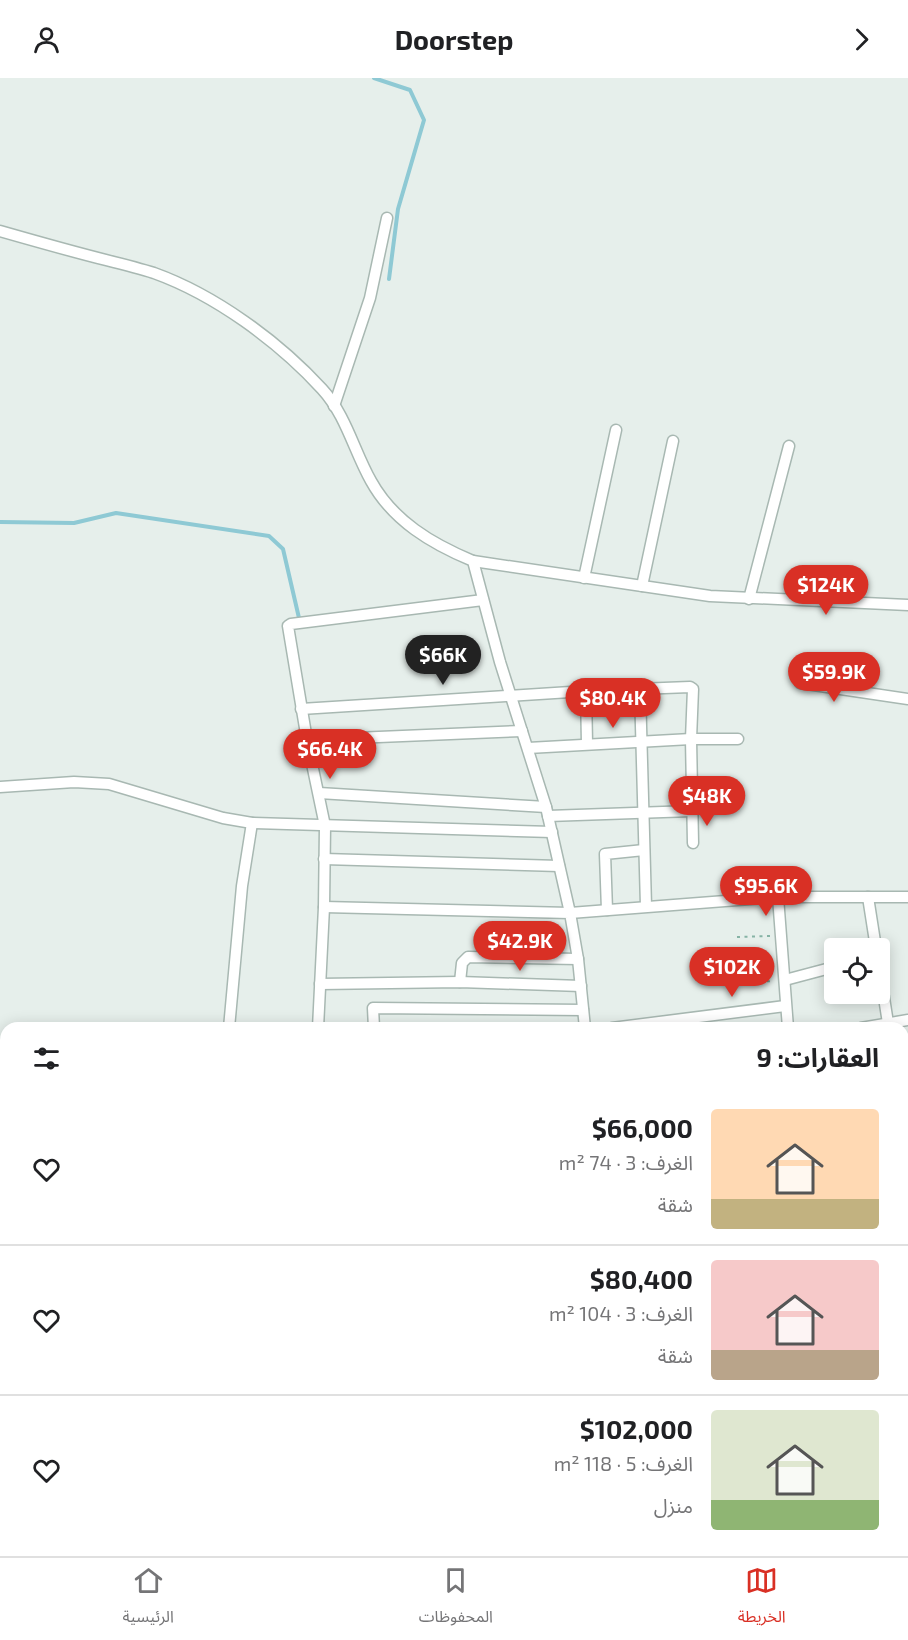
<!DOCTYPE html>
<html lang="ar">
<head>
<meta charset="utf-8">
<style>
  body { margin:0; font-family:"Exo 2","Noto Sans Arabic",sans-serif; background:#f6f6f6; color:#202124; direction:rtl; height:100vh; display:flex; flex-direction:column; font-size:22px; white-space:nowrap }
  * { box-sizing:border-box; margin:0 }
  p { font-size:20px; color:#757577 }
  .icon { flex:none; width:33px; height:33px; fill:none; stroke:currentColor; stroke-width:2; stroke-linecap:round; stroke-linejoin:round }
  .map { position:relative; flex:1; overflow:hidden; direction:ltr }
  .drawer { position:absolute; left:0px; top:944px; width:909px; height:536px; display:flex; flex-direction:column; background:#fff; border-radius:18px 18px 0 0; box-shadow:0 3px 15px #0003; direction:rtl }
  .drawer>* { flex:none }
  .buttons { position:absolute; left:824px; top:860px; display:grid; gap:12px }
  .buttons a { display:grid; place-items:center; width:66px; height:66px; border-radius:6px; background:#fff; box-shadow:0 3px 15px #0003; font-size:30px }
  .price { position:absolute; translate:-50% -51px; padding:0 14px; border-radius:21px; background:#d93025; color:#fff; font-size:20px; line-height:39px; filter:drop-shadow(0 2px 3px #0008) }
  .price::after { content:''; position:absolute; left:50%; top:36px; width:18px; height:14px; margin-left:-9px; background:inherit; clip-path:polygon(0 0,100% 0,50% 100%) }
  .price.active { background:#222; color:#fff }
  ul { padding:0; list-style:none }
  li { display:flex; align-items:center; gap:18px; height:150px; padding:0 30px }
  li+li { border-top:2px solid #e0e0e0 }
  li span { display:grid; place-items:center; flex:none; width:168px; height:120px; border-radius:6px; color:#555 }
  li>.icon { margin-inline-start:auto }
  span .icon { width:72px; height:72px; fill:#fffc; stroke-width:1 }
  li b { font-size:26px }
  h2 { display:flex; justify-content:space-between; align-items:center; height:72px; padding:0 30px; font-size:26px }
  header { display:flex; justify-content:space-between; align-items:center; height:78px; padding:0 30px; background:#fff; font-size:27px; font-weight:700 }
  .tab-bar { display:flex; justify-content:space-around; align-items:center; height:84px; border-top:2px solid #e0e0e0; background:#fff; font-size:16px; color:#757577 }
  .tab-bar a { display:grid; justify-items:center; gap:3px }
  .tab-bar .active { color:#d93025 }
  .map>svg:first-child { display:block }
</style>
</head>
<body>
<header><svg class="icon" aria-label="forward" viewBox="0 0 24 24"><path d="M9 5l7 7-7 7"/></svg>Doorstep<svg class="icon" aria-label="person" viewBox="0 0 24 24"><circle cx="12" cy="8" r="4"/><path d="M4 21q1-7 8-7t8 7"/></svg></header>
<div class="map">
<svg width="908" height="1478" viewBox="0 0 908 1478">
  <rect width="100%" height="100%" fill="#e6efeb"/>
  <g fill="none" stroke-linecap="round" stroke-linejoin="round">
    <!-- stream -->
    <g stroke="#8ec9d4" stroke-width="4">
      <polyline points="374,0 410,12 424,42 398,131 389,201"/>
      <polyline points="0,444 74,445 116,435 269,458 283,471 299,540"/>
      <polyline points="0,1245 6,1246"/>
    </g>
    <!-- street casing -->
    <g stroke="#a8b8b2" stroke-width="13">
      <g id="street">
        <path d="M 0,153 C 35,163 70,173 106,182 C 122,186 138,190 154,195 C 215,217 278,263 322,311 C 346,337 354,373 371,403 C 393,443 432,466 473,483 L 500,584 L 546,729 L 570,835 L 778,819 L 908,819"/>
        <polyline points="334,328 370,220 387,140"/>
        <polyline points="473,483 710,518 908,527"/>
        <polyline points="584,500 616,352"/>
        <polyline points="642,508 673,363"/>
        <polyline points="749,521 789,368"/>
        <polyline points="800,605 908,621"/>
        <polyline points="640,612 646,828"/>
        <polyline points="586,613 587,666"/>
        <polyline points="301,631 586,613 690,609 693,611 691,661 693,765"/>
        <polyline points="307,662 522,653"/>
        <polyline points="528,670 691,661 738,661"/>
        <polyline points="0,709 74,704 109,706 223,740 252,745 552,754"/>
        <polyline points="319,715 546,729"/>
        <polyline points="548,738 692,733"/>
        <polyline points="324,781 559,788"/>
        <polyline points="778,819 788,950"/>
        <polyline points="868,819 876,870"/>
        <polyline points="324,829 570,835 578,881 585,950"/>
        <polyline points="607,832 605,776 644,772"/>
        <polyline points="879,888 888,945"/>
        <polyline points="785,902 834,889"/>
        <polyline points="460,904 462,885 468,879 578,881"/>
        <polyline points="320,906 460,904 581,908"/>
        <polyline points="229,950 242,808 252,745"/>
        <polyline points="318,950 324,829 325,748 307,662 288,548 291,546 483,522"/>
        <polyline points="374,950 373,930 583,932"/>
        <polyline points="612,950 785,928"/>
        <polyline points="861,950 908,942"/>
        <polyline points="903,1123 908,1123"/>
        <polyline points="903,1211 905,1208 908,1147"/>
        <polyline points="0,1238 6,1239"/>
        <polyline points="903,1248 908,1250"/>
        <polyline points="903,1351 908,1352"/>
        <polyline points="903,1411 908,1412"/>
        <polyline points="903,1451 908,1446"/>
        <polyline points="226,1473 226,1478"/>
        <polyline points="618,1473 633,1478"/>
        <polyline points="659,1473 660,1478"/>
        <polyline points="284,1478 284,1473"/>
        <polyline points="373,1478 373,1473"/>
        <polyline points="400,1478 402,1473"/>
        <polyline points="429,1478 430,1473"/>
        <polyline points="887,1478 889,1473"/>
      </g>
    </g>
    <!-- path -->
    <g stroke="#86b3a5" stroke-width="2" stroke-dasharray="3 4.5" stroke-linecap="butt">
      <polyline points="737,859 770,858"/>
      <polyline points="722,906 773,903"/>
      <polyline points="903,1006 908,1006"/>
      <polyline points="903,1296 908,1296"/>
      <polyline points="472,1478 472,1473"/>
    </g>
    <!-- street -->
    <use href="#street" stroke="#fff" stroke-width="10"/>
  </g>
</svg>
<div class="buttons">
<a><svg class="icon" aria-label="locate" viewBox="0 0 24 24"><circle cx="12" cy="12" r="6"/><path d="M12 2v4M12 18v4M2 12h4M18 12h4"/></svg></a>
</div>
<b class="price" style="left:826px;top:538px">$124K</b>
<b class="price active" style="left:443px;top:608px">$66K</b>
<b class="price" style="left:834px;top:625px">$59.9K</b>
<b class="price" style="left:613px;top:651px">$80.4K</b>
<b class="price" style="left:330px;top:702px">$66.4K</b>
<b class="price" style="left:707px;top:749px">$48K</b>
<b class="price" style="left:766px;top:839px">$95.6K</b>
<b class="price" style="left:520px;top:894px">$42.9K</b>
<b class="price" style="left:732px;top:920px">$102K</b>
<section class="drawer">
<h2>العقارات: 9<svg class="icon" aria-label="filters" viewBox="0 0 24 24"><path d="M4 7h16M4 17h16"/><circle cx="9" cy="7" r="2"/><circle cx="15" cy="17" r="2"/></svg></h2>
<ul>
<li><span style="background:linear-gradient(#ffd9b3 75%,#c2b280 0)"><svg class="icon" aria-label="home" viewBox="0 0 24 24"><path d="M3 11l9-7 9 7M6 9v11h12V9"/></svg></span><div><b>$66,000</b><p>الغرف: 3 · 74 m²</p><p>شقة</p></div><svg class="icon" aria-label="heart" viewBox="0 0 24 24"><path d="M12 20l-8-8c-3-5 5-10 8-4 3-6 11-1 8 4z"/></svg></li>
<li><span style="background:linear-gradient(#f6c9c9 75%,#b9a48a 0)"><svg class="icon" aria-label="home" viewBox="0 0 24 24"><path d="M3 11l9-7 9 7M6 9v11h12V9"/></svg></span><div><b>$80,400</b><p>الغرف: 3 · 104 m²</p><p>شقة</p></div><svg class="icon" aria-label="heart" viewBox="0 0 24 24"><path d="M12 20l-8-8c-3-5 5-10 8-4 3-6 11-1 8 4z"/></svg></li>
<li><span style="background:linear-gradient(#dfe7d0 75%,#8fb573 0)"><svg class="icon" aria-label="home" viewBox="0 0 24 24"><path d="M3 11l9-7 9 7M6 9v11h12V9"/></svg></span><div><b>$102,000</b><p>الغرف: 5 · 118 m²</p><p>منزل</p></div><svg class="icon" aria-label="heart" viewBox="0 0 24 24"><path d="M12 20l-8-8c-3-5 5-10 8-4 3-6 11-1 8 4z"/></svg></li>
</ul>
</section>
</div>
<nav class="tab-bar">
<a class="active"><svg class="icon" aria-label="map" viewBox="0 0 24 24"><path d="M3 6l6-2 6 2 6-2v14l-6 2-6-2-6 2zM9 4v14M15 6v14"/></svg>الخريطة</a>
<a><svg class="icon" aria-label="saved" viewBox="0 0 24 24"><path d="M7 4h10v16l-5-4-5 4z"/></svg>المحفوظات</a>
<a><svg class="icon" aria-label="home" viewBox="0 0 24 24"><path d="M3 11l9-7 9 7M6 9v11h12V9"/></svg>الرئيسية</a>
</nav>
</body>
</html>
